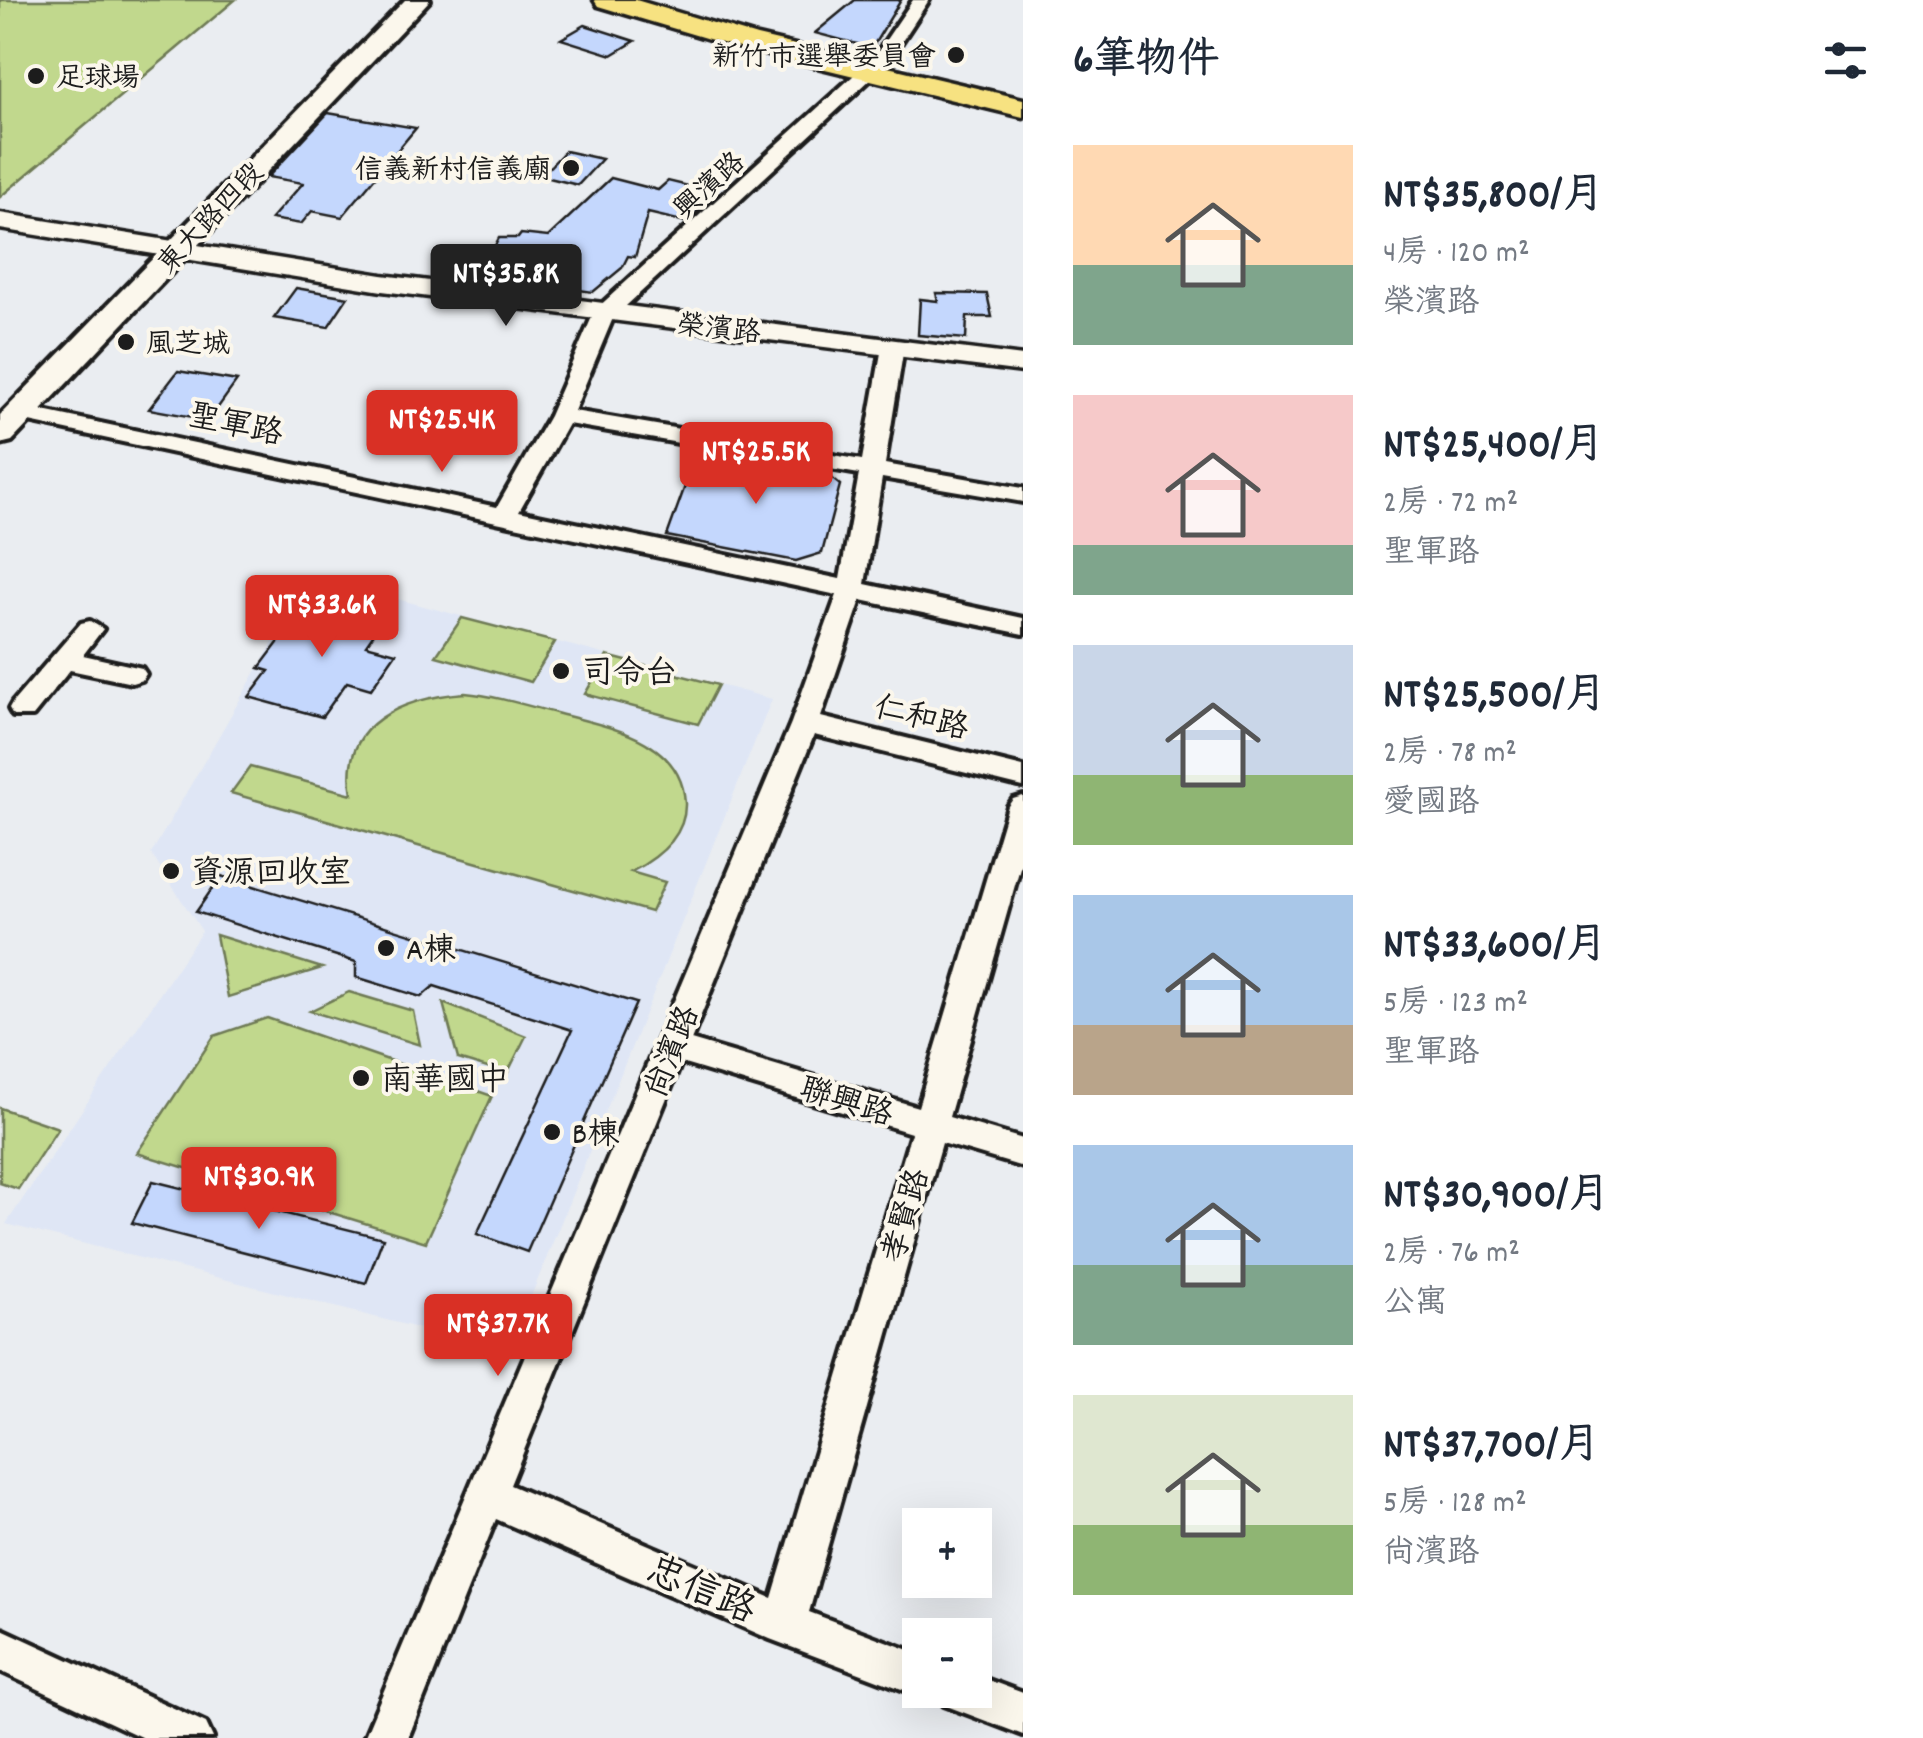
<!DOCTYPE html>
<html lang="zh-TW">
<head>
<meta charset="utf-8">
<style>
  body { margin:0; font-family:Dekko,"LXGW WenKai TC",sans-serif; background:#f6f6f7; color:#1f2937; height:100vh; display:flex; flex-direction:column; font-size:38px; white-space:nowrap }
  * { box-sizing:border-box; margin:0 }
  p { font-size:32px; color:#747a83 }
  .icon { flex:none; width:55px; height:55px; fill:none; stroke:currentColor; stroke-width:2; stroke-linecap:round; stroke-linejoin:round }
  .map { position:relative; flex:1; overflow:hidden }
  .drawer { display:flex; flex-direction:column; background:#fff; width:900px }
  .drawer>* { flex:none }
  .tools { position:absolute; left:902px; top:1508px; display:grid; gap:20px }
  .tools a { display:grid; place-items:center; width:90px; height:90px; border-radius:0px; background:#fff; box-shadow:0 10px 40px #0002; font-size:50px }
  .price { position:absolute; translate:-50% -85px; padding:0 22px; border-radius:10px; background:#d93025; color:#fff; font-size:32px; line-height:65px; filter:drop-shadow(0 2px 5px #0008) }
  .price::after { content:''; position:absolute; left:50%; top:60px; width:30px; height:22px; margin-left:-15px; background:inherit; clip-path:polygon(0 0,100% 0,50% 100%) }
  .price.active { background:#222; color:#fff }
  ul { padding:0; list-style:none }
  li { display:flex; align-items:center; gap:30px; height:250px; padding:0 50px }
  li span { display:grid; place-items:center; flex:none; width:280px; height:200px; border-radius:0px; color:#555 }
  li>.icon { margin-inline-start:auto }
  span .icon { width:120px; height:120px; fill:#fffc; stroke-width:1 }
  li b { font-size:42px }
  h2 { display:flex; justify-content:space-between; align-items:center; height:120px; padding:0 50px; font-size:42px }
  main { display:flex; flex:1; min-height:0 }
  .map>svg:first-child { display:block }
</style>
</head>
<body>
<main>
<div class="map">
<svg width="1023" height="1738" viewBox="0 0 1023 1738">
  <rect width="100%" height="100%" fill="#eaedf1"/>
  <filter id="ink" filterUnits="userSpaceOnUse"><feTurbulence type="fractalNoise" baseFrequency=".01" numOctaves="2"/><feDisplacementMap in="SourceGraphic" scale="20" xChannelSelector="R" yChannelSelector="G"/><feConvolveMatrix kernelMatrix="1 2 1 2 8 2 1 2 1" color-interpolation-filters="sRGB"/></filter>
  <g filter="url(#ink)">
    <!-- built -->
    <polygon fill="#dfe6f5" points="311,576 772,699 509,1351 6,1224 202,931 151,854"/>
    <!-- green -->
    <g fill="#c1d88d" stroke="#6e7a54" stroke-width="2.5">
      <polygon points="0,0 235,0 0,197"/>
      <polygon points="462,618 555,642 531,682 436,656"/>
      <polygon points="607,656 718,685 698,724 585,694"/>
      <path d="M 465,693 C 496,696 525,705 556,713 C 605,726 682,738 685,803 C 686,837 658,858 631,872 L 665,882 L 651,912 L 231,793 L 250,767 L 352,794 C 339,722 404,698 465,693 Z"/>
      <polygon points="216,935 322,968 228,997"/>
      <polygon points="349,992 413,1011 420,1045 310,1011"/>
      <polygon points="443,1003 526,1036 507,1074 458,1059"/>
      <polygon points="267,1018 492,1096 426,1242 137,1153 214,1036"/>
      <polygon points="0,1108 58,1128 18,1189 0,1183"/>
    </g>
    <!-- building -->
    <g fill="#c4d7fd" stroke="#1c1c1c" stroke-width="2.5">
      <polygon points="855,0 901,0 872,48 815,33"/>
      <polygon points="585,25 635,41 612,55 561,39"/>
      <polygon points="328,113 416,128 342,217 312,211 301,224 271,219 303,183 268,177"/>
      <polygon points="565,151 602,159 578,185 541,176"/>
      <polygon points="611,178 658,190 668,181 717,193 686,222 648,213 635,257 628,256 622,268 593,292 479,276 499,238 518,238 521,234 548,237"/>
      <polygon points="296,288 348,297 328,327 274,318"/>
      <polygon points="936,293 987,294 992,317 967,317 966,339 918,335 920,299 938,301"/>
      <polygon points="178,371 237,381 209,420 149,409"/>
      <polygon points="698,450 824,472 840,485 822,553 796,561 667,536"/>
      <polygon points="320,601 384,619 366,645 396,653 371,689 347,682 322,717 249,697 269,671 259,668 296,619 305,622"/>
      <polygon points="221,876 636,1003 527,1252 477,1234 572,1030 434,986 421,997 356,977 356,962 196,912"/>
      <polygon points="153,1181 383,1238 366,1283 132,1223"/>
    </g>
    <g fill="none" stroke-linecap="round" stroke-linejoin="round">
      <!-- minor casing -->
      <g stroke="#1c1c1c" stroke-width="8">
        <g id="minor">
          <path d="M 913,0 L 929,0 L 887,64 L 613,318 L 574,411 L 862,460 L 882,347 L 893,340 L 904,347 L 885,464 L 1023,488 L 1023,502 L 882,478 L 865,584 L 1023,618 L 1023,634 L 861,600 L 821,717 L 1023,767 L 1023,787 L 814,735 L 691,1040 L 918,1107 L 1008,806 L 1013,799 L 1023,796 L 1023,857 L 949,1117 L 1023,1139 L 1023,1167 L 942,1143 L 809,1612 L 920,1654 L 920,1690 L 935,1690 L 920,1696 L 770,1639 L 496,1519 L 408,1738 L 364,1738 L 791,723 L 837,595 L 20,420 L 8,413 L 20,406 L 497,507 L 549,416 L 595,310 L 875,56 ZM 568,424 L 859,474 L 840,579 L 519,511 ZM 681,1063 L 911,1133 L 772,1598 L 510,1485 Z"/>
          <polygon points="90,621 103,629 83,655 142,668 146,674 142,680 132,683 70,670 33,716 13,716 9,709 13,702 81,623"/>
          <polygon points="0,1628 206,1723 213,1738 143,1738 0,1671"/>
          <polygon points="975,1675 1023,1693 1023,1735 944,1705 938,1690 975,1690"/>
        </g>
      </g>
      <!-- tertiary casing -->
      <g stroke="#1c1c1c" stroke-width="7">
        <polygon id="tertiary" points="0,213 382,275 1023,356 1023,372 382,291 0,229"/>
      </g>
      <!-- secondary casing -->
      <g stroke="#1c1c1c" stroke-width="8">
        <polygon id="secondary" points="405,0 430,0 12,441 0,444 0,415"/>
      </g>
      <!-- primary casing -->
      <g stroke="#1c1c1c" stroke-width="7">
        <polygon id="primary" points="594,0 636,0 757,36 1023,99 1023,117 739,48 598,6"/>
      </g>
      <!-- minor -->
      <use href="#minor" fill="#fbf7ec" fill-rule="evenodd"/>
      <!-- tertiary -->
      <use href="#tertiary" fill="#fbf7ec" fill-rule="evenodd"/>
      <!-- secondary -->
      <use href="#secondary" fill="#fbf7ec" fill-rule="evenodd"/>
      <!-- primary -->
      <use href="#primary" fill="#f7e281" fill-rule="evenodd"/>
    </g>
  </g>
  <!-- markers -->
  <g fill="#1c1c1c" stroke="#fbf7ec" stroke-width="4">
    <circle cx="956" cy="55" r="10"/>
    <circle cx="36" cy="76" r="10"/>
    <circle cx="571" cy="168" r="10"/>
    <circle cx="126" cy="342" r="10"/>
    <circle cx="561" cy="671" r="10"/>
    <circle cx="171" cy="871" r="10"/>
    <circle cx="386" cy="948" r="10"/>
    <circle cx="361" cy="1078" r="10"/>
    <circle cx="552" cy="1132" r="10"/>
  </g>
  <g text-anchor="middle" stroke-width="8" stroke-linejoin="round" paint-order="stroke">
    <!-- far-poi labels -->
    <g font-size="28" fill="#1c1c1c" stroke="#fbf7ec" text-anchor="end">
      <text x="936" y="65">新竹市選舉委員會</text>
      <text x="56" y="86" text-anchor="start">足球場</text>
      <text x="551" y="178">信義新村信義廟</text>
      <text x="146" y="352" text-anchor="start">風芝城</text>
    </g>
    <!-- far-street labels -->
    <g font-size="28" fill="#1c1c1c" stroke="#fbf7ec">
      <text transform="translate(708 184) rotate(-42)" y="10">興濱路</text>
      <text transform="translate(209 217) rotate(-47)" y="10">東大路四段</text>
      <text transform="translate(719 327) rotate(6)" y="10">榮濱路</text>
    </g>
    <!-- street labels -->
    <g font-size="32" fill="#1c1c1c" stroke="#fbf7ec">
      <text transform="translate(236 423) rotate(12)" y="11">聖軍路</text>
      <text transform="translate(922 716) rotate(14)" y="11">仁和路</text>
      <text transform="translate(670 1051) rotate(-68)" y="11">尚濱路</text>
      <text transform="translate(847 1100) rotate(17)" y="11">聯興路</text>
      <text transform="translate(904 1215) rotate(-74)" y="11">孝賢路</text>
    </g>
    <!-- poi labels -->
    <g font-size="32" fill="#1c1c1c" stroke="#fbf7ec" text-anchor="start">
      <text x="581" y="682">司令台</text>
      <text x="191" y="882">資源回收室</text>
      <text x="406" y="959">A棟</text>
      <text x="381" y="1089">南華國中</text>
      <text x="572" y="1143">B棟</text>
    </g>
    <!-- near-street labels -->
    <g font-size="38" fill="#1c1c1c" stroke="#fbf7ec">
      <text transform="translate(702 1588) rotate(23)" y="13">忠信路</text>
    </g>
  </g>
</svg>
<div class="tools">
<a>+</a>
<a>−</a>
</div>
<b class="price active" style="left:506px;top:329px">NT$35.8K</b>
<b class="price" style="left:442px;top:475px">NT$25.4K</b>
<b class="price" style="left:756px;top:507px">NT$25.5K</b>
<b class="price" style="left:322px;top:660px">NT$33.6K</b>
<b class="price" style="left:259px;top:1232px">NT$30.9K</b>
<b class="price" style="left:498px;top:1379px">NT$37.7K</b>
</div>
<section class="drawer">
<h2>6筆物件<svg class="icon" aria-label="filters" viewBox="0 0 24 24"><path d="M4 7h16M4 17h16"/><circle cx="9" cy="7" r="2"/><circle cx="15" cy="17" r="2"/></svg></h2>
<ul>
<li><span style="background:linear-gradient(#ffd9b3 60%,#7fa58c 0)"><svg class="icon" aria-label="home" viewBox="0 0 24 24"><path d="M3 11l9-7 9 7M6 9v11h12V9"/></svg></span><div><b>NT$35,800/月</b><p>4房 · 120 m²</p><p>榮濱路</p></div></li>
<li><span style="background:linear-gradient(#f6c9c9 75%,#7fa58c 0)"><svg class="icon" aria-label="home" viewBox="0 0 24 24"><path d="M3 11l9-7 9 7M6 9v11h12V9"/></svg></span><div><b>NT$25,400/月</b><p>2房 · 72 m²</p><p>聖軍路</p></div></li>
<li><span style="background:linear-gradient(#c9d6e8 65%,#8fb573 0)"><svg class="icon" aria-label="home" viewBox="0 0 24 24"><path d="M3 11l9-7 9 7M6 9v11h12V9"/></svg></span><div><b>NT$25,500/月</b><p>2房 · 78 m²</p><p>愛國路</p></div></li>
<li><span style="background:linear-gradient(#a9c7e8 65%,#b9a48a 0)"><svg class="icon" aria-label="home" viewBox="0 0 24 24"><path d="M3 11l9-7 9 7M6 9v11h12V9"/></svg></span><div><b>NT$33,600/月</b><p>5房 · 123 m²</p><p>聖軍路</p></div></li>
<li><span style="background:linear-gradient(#a9c7e8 60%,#7fa58c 0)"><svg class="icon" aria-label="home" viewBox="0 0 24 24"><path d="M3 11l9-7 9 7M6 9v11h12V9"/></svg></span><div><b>NT$30,900/月</b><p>2房 · 76 m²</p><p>公寓</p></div></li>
<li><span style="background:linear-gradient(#dfe7d0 65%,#8fb573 0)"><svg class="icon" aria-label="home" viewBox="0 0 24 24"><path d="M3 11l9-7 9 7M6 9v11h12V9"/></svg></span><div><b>NT$37,700/月</b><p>5房 · 128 m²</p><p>尚濱路</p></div></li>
</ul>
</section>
</main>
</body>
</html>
